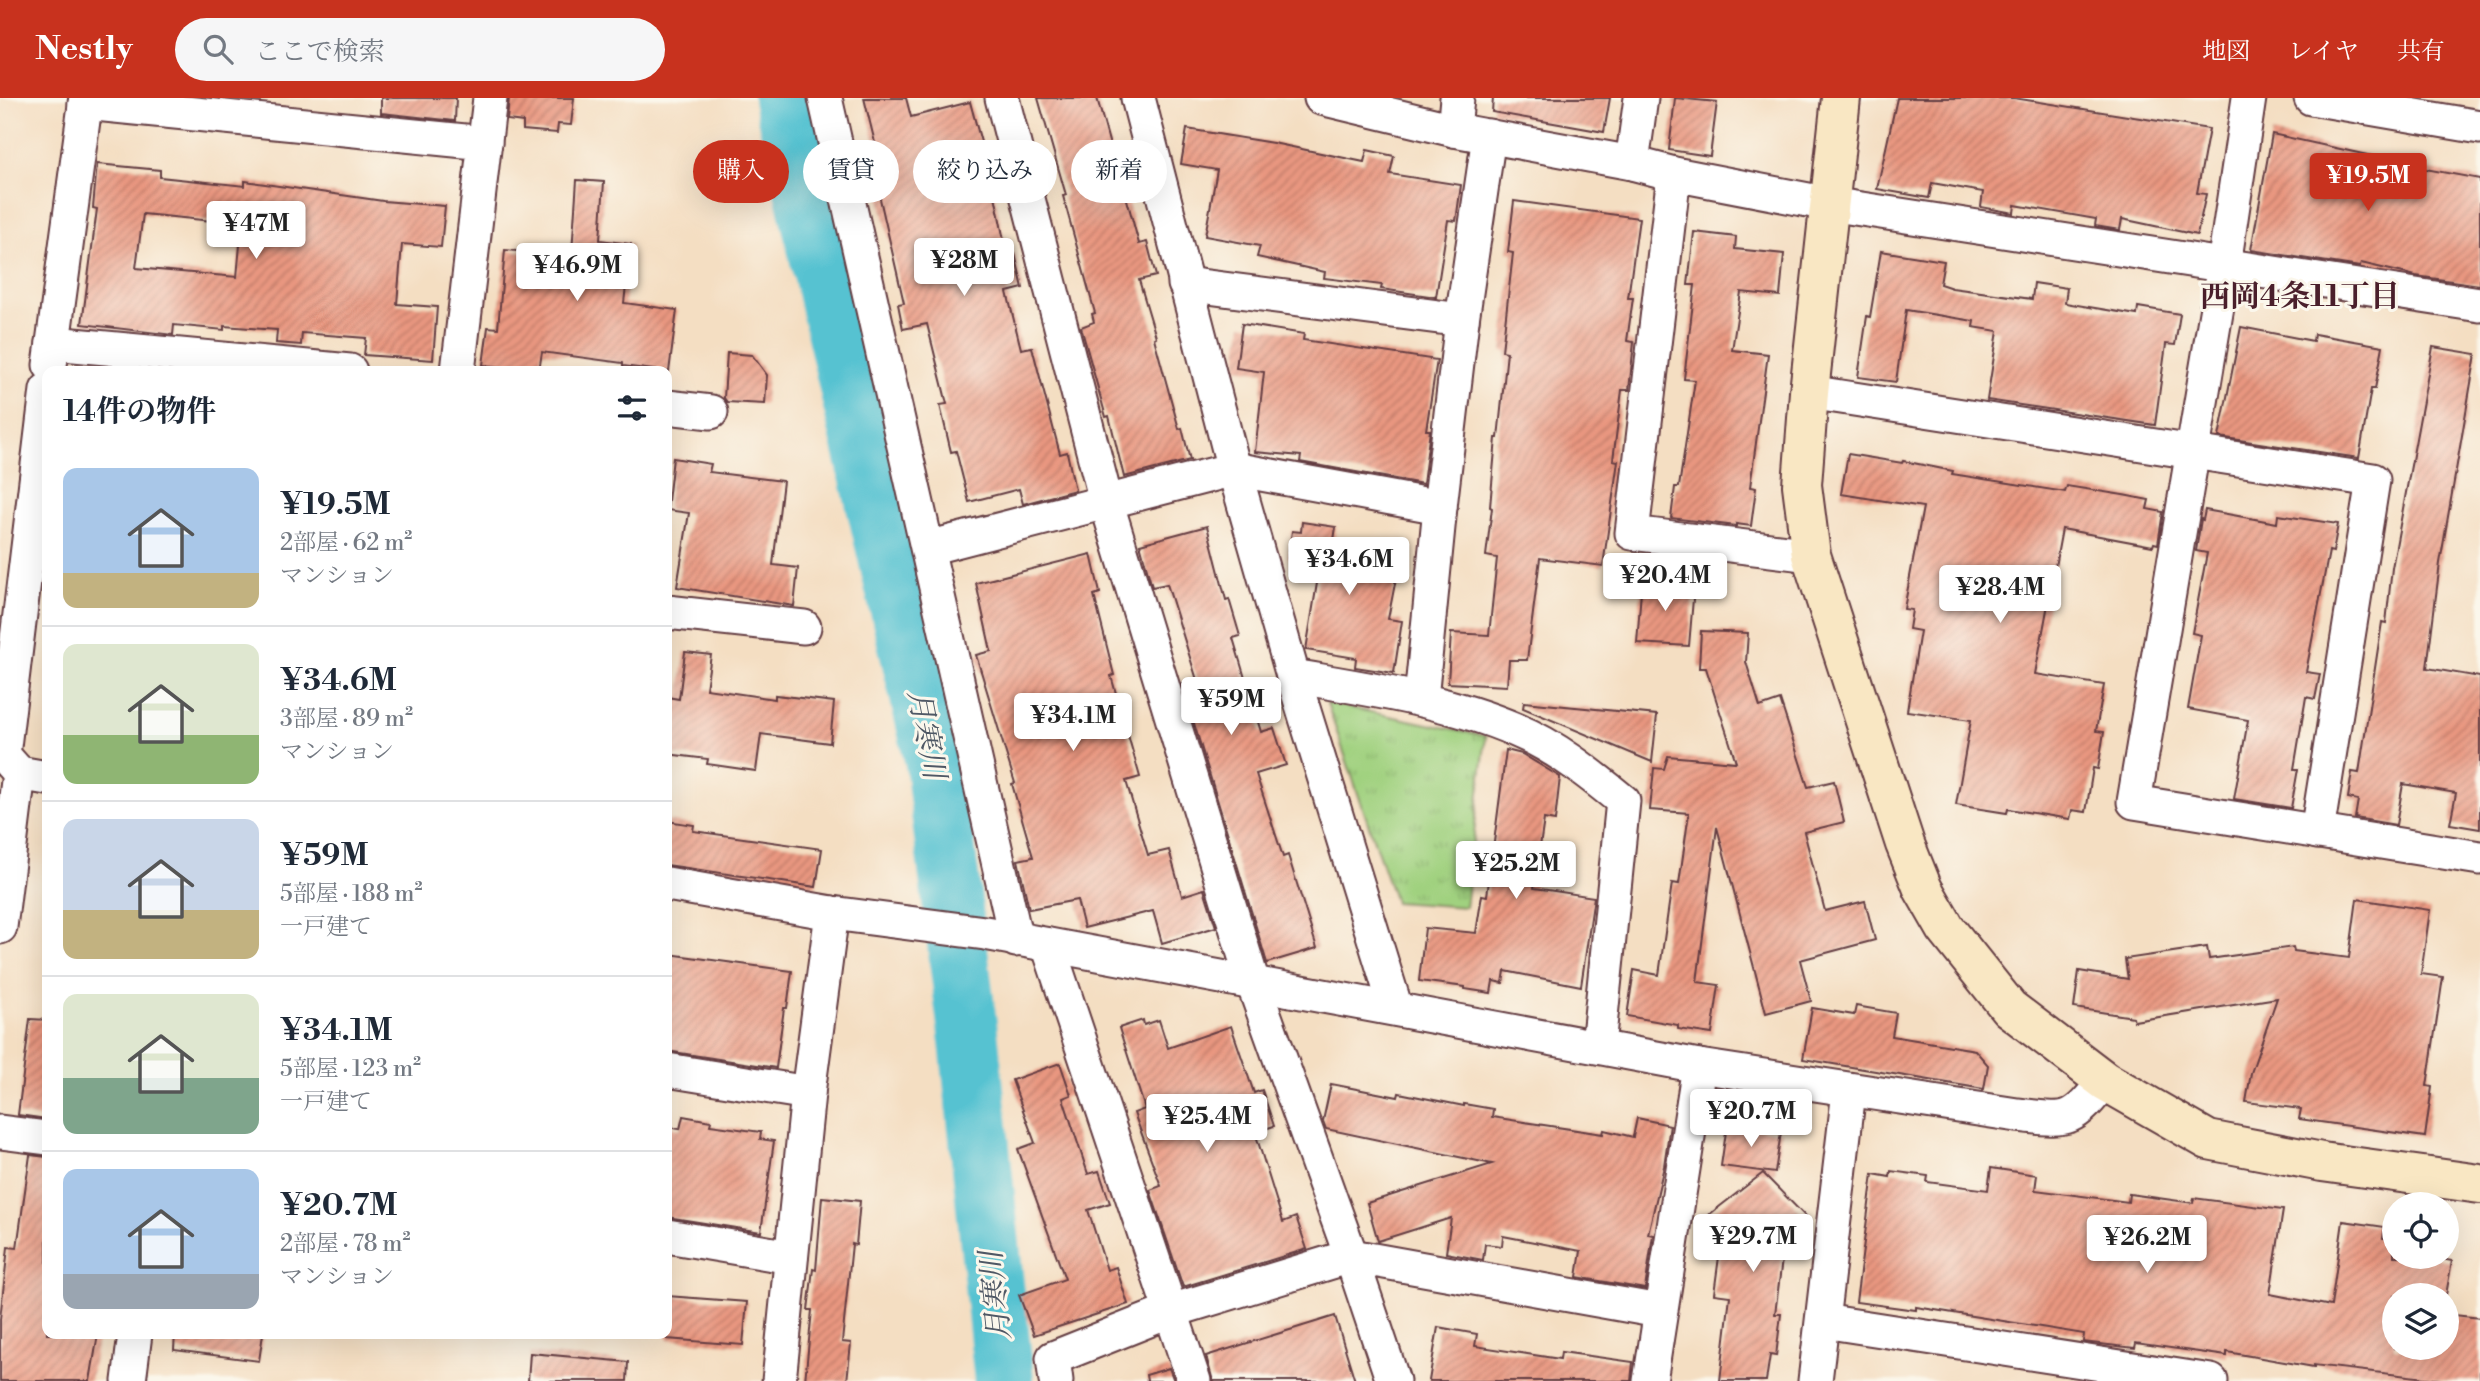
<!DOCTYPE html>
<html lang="ja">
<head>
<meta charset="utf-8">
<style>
  body { margin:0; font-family:"Libre Bodoni","Noto Serif JP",serif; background:#f6f6f7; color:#1f2937; height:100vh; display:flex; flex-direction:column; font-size:26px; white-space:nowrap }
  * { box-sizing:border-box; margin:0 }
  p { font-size:23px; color:#747a83 }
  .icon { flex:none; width:38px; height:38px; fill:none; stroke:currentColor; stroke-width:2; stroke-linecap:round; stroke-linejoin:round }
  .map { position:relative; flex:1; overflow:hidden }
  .sheet { position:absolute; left:42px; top:268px; width:630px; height:973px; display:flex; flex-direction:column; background:#fff; border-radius:14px; box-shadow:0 7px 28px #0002 }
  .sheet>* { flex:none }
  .top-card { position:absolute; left:693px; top:42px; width:665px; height:63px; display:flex; gap:14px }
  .fabs { position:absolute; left:2382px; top:1094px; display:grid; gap:14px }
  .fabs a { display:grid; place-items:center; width:77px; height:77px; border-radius:50%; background:#fff; box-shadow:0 7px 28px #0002; font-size:35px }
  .price { position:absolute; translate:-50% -60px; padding:0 16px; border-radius:7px; background:#fff; color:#222; font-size:23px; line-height:46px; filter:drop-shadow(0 2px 4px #0008) }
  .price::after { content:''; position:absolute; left:50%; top:42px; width:21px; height:16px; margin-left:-10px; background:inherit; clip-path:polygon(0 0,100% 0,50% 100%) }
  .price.active { background:#c8321e; color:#fff }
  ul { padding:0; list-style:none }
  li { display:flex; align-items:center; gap:21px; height:175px; padding:0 21px }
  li+li { border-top:2px solid #e0e1e3 }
  li span { display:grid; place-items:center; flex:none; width:196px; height:140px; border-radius:14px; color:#555 }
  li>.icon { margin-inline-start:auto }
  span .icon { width:84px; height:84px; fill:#fffc; stroke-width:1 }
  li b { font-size:30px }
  h2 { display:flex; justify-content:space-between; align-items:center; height:84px; padding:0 21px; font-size:30px }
  .pill { padding:0 24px; border-radius:32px; background:#fff; box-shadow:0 7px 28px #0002; font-size:24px; line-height:63px }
  .pill.active { background:#c8321e; color:#fff }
  header { display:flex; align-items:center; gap:42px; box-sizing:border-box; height:98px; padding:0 35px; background:#c8321e; color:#fff }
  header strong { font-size:33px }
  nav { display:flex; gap:38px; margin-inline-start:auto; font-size:24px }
  .search { width:490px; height:63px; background:#f6f6f7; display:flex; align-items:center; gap:18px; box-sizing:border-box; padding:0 24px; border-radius:38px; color:#747a83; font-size:26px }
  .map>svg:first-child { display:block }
</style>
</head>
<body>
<header>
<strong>Nestly</strong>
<div class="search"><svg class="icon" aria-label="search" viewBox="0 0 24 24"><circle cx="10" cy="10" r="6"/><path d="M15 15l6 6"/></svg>ここで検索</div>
<nav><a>地図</a><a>レイヤ</a><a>共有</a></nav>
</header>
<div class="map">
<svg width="2480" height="1283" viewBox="0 0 2480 1283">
  <defs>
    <pattern id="park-tufts" width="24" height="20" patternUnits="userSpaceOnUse" patternTransform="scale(1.75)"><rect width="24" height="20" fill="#a0d17f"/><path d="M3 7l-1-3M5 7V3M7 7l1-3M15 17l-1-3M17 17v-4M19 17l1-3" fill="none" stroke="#8bb36e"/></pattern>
    <pattern id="building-hatch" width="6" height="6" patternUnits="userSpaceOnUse" patternTransform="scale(1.75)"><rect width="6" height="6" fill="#e99780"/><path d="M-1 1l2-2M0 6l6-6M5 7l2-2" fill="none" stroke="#bf7b69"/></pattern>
  </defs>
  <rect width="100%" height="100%" fill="#fbf7ec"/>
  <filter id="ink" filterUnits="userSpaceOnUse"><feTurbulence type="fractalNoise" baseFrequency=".0143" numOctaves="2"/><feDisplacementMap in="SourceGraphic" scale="14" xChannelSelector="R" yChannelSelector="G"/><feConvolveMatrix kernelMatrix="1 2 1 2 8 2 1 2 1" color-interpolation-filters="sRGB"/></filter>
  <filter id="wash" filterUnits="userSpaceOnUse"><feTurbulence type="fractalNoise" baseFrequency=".00686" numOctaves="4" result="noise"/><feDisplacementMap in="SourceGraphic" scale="28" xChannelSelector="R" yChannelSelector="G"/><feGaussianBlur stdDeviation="1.57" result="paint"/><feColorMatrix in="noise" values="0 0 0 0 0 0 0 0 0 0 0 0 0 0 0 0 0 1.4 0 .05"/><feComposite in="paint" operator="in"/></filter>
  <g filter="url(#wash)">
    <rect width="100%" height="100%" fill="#f4dec2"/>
    <!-- park -->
    <polygon fill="url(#park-tufts)" stroke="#757855" stroke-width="2" points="1327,605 1486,638 1465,809 1395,804"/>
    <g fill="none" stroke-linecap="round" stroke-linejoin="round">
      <!-- river -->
      <polyline stroke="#57c2d1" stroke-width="60" points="783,0 935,665 969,943 1004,1283"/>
    </g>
    <g id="blocks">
      <!-- building -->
      <g fill="url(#building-hatch)" fill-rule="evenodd">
        <polygon points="381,0 456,0 455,23 381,15"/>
        <polygon points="509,0 574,0 571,27 558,26 557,35 523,32 523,24 507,22"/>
        <polygon points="864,0 906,0 911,19 970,4 990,77 991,77 1007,158 1015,156 1023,190 1007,194 1021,251 1032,249 1060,356 1067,354 1075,392 1023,406 1019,391 969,404 956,353 951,354 940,307 947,306 927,226 903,231 898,206 904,205 878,92 871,93 865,60 878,57"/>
        <polygon points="1038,0 1097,0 1120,84 1122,83 1139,146 1147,144 1156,178 1139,182 1156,239 1154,240 1179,331 1182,330 1190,362 1124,379 1109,318 1106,319 1081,229 1094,224 1092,216 1095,215 1063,98 1066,97"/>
        <polygon points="1493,0 1610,0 1604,34 1492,14"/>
        <polygon points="1675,0 1717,4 1710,58 1669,52"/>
        <polygon points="1897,0 2014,0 2209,31 2197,95 2206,96 2197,137 2122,121 2120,132 2095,128 2096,121 2015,107 2014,115 1981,109 1983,94 1932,85 1929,100 1877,91"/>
        <polygon points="1187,31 1273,45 1364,64 1367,52 1394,58 1390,76 1461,87 1456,123 1448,122 1436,199 1381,191 1382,187 1324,180 1325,174 1257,159 1260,148 1205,138 1217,72 1181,66"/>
        <polygon points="2272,36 2372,58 2371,61 2480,81 2480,187 2416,178 2361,165 2360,169 2251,152"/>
        <path d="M 97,66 L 160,72 L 160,79 L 245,88 L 245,83 L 383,103 L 445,108 L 441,149 L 402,146 L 397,206 L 437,209 L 433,262 L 364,257 L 366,240 L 302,235 L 301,247 L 276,245 L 277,232 L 224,228 L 224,232 L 174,227 L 173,237 L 82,226 L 97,111 L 93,110 ZM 143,116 L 242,126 L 237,179 L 136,170 Z"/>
        <polygon points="577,82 604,84 600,142 631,146 624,205 677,212 669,274 623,268 623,265 542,254 539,273 483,267 488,229 498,230 505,152 566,157 567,153 572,154"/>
        <polygon points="1514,103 1639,120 1628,200 1633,200 1627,243 1634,244 1629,292 1622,292 1613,362 1618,363 1603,468 1540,460 1527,562 1509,562 1507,588 1448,585 1451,535 1489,537 1497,460 1486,458 1492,410 1490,409 1496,340 1498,340 1507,254 1502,253 1513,155 1508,154"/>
        <polygon points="1694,134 1736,139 1735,151 1784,156 1780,198 1741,194 1732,252 1768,256 1750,389 1756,390 1751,428 1736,426 1736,428 1671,420 1675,389 1679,389 1695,282 1684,281 1695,187 1688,187"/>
        <polygon points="1881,153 1944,163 1940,186 1952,190 2032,201 2034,185 2067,190 2065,205 2137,217 2138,209 2180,216 2175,247 2166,246 2155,327 1987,302 1998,233 1973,229 1974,223 1906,212 1896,284 1858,279 1867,218 1870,219"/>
        <polygon points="1242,226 1304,236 1303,242 1437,262 1426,332 1430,332 1423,386 1300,364 1301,358 1255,354 1264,274 1236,270"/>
        <polygon points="2241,229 2313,243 2314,236 2383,248 2375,291 2371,291 2359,360 2219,339"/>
        <polygon points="2433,249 2476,256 2440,465 2427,570 2480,579 2480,731 2450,726 2456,695 2403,686 2396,727 2355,720 2358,702 2348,700 2352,674 2359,675 2382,524 2386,525 2392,470"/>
        <polygon points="727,255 752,257 767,277 765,306 727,304 724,300"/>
        <polygon points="1848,356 1902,365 1903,363 1953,373 1952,376 2065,394 2067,388 2123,397 2149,402 2147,411 2163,414 2158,446 2154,445 2153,448 2062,431 2035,576 2104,587 2096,633 2104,634 2098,671 2093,670 2086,714 2072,712 2070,721 2008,711 2007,715 1956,707 1971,622 1907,613 1920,533 1909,531 1912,512 1904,511 1923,409 1841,396"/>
        <polygon points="673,360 711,366 709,374 783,383 773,467 798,470 794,508 677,489 689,415 667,412"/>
        <polygon points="2205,412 2277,425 2278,417 2338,426 2333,454 2329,453 2306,574 2320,576 2315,601 2306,599 2294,671 2298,671 2291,710 2234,701 2248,622 2188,611 2201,537 2192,535 2207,455 2196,453 2201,421 2203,422"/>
        <polygon points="1302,424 1336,429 1334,442 1401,455 1388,521 1402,523 1394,575 1355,569 1356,560 1306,552 1318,479 1295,475 1297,462 1288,460 1292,433 1301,434"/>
        <polygon points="1207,428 1226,502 1229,501 1240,538 1233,540 1261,634 1274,630 1286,667 1256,676 1283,759 1288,757 1317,850 1267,865 1182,586 1197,582 1167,486 1152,489 1140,446"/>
        <polygon points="1091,456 1100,495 1094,497 1114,577 1111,578 1140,679 1126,683 1148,757 1169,752 1182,798 1204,791 1216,829 1162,845 1153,813 1084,830 1077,802 1029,811 1018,762 1033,759 1012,686 1015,685 976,557 991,553 976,485"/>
        <polygon points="1642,480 1676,483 1675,487 1694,489 1689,548 1637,545"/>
        <polygon points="1701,533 1748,535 1746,564 1760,609 1780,602 1808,689 1834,683 1844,724 1804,734 1825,813 1865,803 1875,842 1800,862 1811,903 1766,915 1717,729 1697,884 1719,887 1712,936 1678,931 1678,927 1627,918 1634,872 1659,877 1672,785 1679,786 1689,715 1650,712 1654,670 1664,671 1668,658 1736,664 1706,570 1699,570"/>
        <polygon points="685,554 711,557 706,591 775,601 775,597 834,604 830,645 761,636 756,673 707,666 708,661 667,656 667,599 679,601"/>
        <polygon points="1524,604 1657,617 1652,664 1523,610"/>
        <polygon points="1506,652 1522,656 1560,679 1555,723 1544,721 1534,790 1594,799 1581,888 1505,873 1503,885 1493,883 1491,895 1465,891 1465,889 1419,883 1425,830 1476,835 1482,797 1487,798"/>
        <polygon points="667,723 694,727 693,733 822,751 816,789 667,767"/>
        <polygon points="2357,801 2430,812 2421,876 2443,879 2427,988 2432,989 2425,1039 2299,1021 2301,1011 2246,1004 2251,975 2277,900 2134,923 2133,919 2074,910 2079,873 2128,881 2125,861 2207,849 2209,861 2293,849 2294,853 2349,860"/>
        <polygon points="669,856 792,873 787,910 784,910 776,970 667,953 667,875"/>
        <polygon points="1856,908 1896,915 1892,938 1975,952 1988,967 1984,991 1803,961 1812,910 1854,917"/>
        <polygon points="30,921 47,922 47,1021 18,1017"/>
        <polygon points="1143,922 1144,927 1159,922 1168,950 1231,928 1254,995 1262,992 1274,1028 1255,1034 1283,1124 1296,1119 1307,1151 1183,1189 1150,1092 1161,1088 1134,1015 1145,1011 1119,930"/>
        <polygon points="1060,965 1071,997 1063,1000 1088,1076 1099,1073 1110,1105 1088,1112 1107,1172 1116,1169 1128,1206 1034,1237 1019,1197 1065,1181 1018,1051 1035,1045 1012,982"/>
        <polygon points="1331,986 1398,999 1399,995 1464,1008 1464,1006 1493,1011 1492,1019 1603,1036 1604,1032 1633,1039 1637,1020 1670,1027 1664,1068 1648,1136 1653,1137 1645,1191 1577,1179 1581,1153 1503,1138 1502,1148 1485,1146 1483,1162 1446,1155 1451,1120 1378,1143 1367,1105 1492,1066 1326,1031 1323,1023"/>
        <polygon points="683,1018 711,1023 710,1027 761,1034 760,1041 774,1043 761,1134 667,1119 667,1029 680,1031"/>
        <polygon points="1727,1027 1781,1034 1775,1075 1721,1068"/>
        <polygon points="30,1057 47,1059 47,1236 98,1236 90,1283 0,1283 0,1221 8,1149 17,1150"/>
        <polygon points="1991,1070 2037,1077 2035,1092 2128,1104 2129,1096 2193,1105 2194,1100 2283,1112 2270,1196 2331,1208 2343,1123 2385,1129 2383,1140 2394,1140 2394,1158 2426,1158 2452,1163 2446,1197 2394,1197 2394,1250 2446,1250 2446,1216 2480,1220 2480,1283 2451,1283 2314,1267 2314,1269 2227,1254 2227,1258 2136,1245 2135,1250 2091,1245 2083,1244 2084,1236 1916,1209 1916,1212 1856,1204 1873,1076 1890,1079 1891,1073 1928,1078 1927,1084 1988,1092"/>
        <polygon points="1763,1075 1808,1121 1802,1141 1785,1138 1775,1216 1781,1216 1776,1258 1770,1257 1766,1283 1720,1283 1730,1198 1714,1196 1723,1129 1697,1126"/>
        <polygon points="822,1099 860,1103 856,1147 852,1146 842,1244 851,1245 847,1283 805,1283 812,1212 808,1212 813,1171 816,1172"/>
        <polygon points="667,1198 747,1204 743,1247 667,1241"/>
        <polygon points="1335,1218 1355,1283 1213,1283 1206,1258"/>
        <polygon points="1438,1229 1477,1236 1475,1248 1560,1261 1561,1254 1633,1264 1631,1283 1429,1283"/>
        <polygon points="175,1236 263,1236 259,1263 174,1252"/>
        <polygon points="530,1255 628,1264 627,1283 528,1283"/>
        <polygon points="1169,1270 1174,1283 1147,1283 1146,1277"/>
      </g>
    </g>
  </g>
  <g filter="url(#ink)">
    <use href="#blocks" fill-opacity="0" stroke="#643c42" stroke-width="2"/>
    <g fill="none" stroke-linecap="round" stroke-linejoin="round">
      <!-- street casing -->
      <g stroke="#643c42" stroke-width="37">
        <g id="street">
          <polyline points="825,0 1016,842"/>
          <polyline points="1002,0 1106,403 1253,885 1351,1158 1393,1283"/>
          <polyline points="1138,0 1234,371 1293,578 1396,911"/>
          <polyline points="1321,0 1454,32 1632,65 1674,76 1829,106 2480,207"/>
          <polyline points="2249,0 2224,167 2134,704 2480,760"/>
          <polyline points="2311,0 2480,29"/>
          <polyline points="85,5 485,45"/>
          <polyline points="1454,32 1457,0"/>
          <polyline points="1632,65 1641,0"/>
          <polyline points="1674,76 1632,435 1811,457"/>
          <polyline points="1185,186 1462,222"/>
          <polyline points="53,245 350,273"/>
          <polyline points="50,267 86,0"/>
          <polyline points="458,273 490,0"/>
          <polyline points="1809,294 2373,382 2317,734"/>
          <polyline points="667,309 711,314"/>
          <polyline points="928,450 1234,371 1440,409"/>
          <polyline points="667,514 804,529"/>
          <path d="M 1293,578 C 1367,591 1447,602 1516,632 C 1555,648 1590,676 1623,703 L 1598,948"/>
          <polyline points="1421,601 1440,409 1462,222 1489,38"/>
          <polyline points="19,675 3,657 47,292"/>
          <path d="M 667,786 L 832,815 L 985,835 L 1699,968 L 2017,1017 C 2070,1023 2071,1025 2105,983"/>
          <polyline points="0,829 19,675 47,680"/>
          <polyline points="1048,847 1194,1283"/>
          <polyline points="667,972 808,995"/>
          <polyline points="0,1034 47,1040"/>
          <polyline points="667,1138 791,1159"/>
          <polyline points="1823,1223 2211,1283"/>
          <polyline points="129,1283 135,1236"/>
          <polyline points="779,1283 808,995 832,815"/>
          <polyline points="1056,1283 1053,1260 1171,1213 1351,1158 1659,1213"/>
          <polyline points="1650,1283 1699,968"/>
          <polyline points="1815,1283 1849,993"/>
        </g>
      </g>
      <!-- secondary casing -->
      <g stroke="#643c42" stroke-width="42">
        <polyline id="secondary" points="1841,0 1809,294 1802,387 1811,457 1905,746 1923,791 1946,831 2009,910 2105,983 2208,1042 2322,1064 2480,1086"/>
      </g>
      <!-- street -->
      <use href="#street" stroke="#fff" stroke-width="33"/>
      <!-- secondary -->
      <use href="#secondary" stroke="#f9e7c3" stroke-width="38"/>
    </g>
  </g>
  <g text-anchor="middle" stroke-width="6" stroke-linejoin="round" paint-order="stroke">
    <!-- neighbourhood labels -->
    <g font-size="30" font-weight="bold" fill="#4a1f2b" stroke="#fbf7ec">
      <text x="2300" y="208">西岡4条11丁目</text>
    </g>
    <!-- water labels -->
    <g font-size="30" font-style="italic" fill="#4f5865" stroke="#fbf7ec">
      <text transform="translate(927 636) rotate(79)" y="10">月寒川</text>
      <text transform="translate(995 1198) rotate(-96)" y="10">月寒川</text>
    </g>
  </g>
</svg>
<div class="fabs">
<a><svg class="icon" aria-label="locate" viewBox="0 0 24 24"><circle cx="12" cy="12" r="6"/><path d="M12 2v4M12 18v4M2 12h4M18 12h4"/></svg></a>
<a><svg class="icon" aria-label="layers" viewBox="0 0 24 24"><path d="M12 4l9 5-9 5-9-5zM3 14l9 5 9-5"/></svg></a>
</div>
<b class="price active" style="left:2368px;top:115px">¥19.5M</b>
<b class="price" style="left:256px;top:163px">¥47M</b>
<b class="price" style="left:964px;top:200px">¥28M</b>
<b class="price" style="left:577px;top:205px">¥46.9M</b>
<b class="price" style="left:1349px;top:499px">¥34.6M</b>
<b class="price" style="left:1665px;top:515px">¥20.4M</b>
<b class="price" style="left:2000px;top:527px">¥28.4M</b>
<b class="price" style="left:1231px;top:639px">¥59M</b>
<b class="price" style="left:1073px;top:655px">¥34.1M</b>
<b class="price" style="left:1516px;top:803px">¥25.2M</b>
<b class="price" style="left:1751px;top:1051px">¥20.7M</b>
<b class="price" style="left:1207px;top:1056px">¥25.4M</b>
<b class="price" style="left:1753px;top:1176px">¥29.7M</b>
<b class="price" style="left:2147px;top:1177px">¥26.2M</b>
<div class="top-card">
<a class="pill active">購入</a>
<a class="pill">賃貸</a>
<a class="pill">絞り込み</a>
<a class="pill">新着</a>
</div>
<section class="sheet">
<h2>14件の物件<svg class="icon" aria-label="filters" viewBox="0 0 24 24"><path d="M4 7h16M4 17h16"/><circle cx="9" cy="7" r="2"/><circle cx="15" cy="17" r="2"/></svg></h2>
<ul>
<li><span style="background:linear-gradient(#a9c7e8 75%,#c2b280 0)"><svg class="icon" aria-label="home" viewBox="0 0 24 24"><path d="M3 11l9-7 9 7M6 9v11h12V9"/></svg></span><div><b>¥19.5M</b><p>2部屋 · 62 m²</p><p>マンション</p></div></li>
<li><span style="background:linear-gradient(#dfe7d0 65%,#8fb573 0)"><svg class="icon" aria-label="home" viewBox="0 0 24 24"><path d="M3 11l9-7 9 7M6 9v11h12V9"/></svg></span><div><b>¥34.6M</b><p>3部屋 · 89 m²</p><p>マンション</p></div></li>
<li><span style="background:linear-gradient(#c9d6e8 65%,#c2b280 0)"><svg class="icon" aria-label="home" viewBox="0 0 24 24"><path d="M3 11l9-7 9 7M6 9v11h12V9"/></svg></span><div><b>¥59M</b><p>5部屋 · 188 m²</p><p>一戸建て</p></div></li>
<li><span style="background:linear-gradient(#dfe7d0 60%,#7fa58c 0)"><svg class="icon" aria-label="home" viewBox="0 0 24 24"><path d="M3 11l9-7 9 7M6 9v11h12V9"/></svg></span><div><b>¥34.1M</b><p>5部屋 · 123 m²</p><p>一戸建て</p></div></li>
<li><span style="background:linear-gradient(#a9c7e8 75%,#9aa5b1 0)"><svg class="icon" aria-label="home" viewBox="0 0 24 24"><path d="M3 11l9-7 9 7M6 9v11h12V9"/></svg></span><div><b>¥20.7M</b><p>2部屋 · 78 m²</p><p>マンション</p></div></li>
</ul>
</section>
</div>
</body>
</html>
